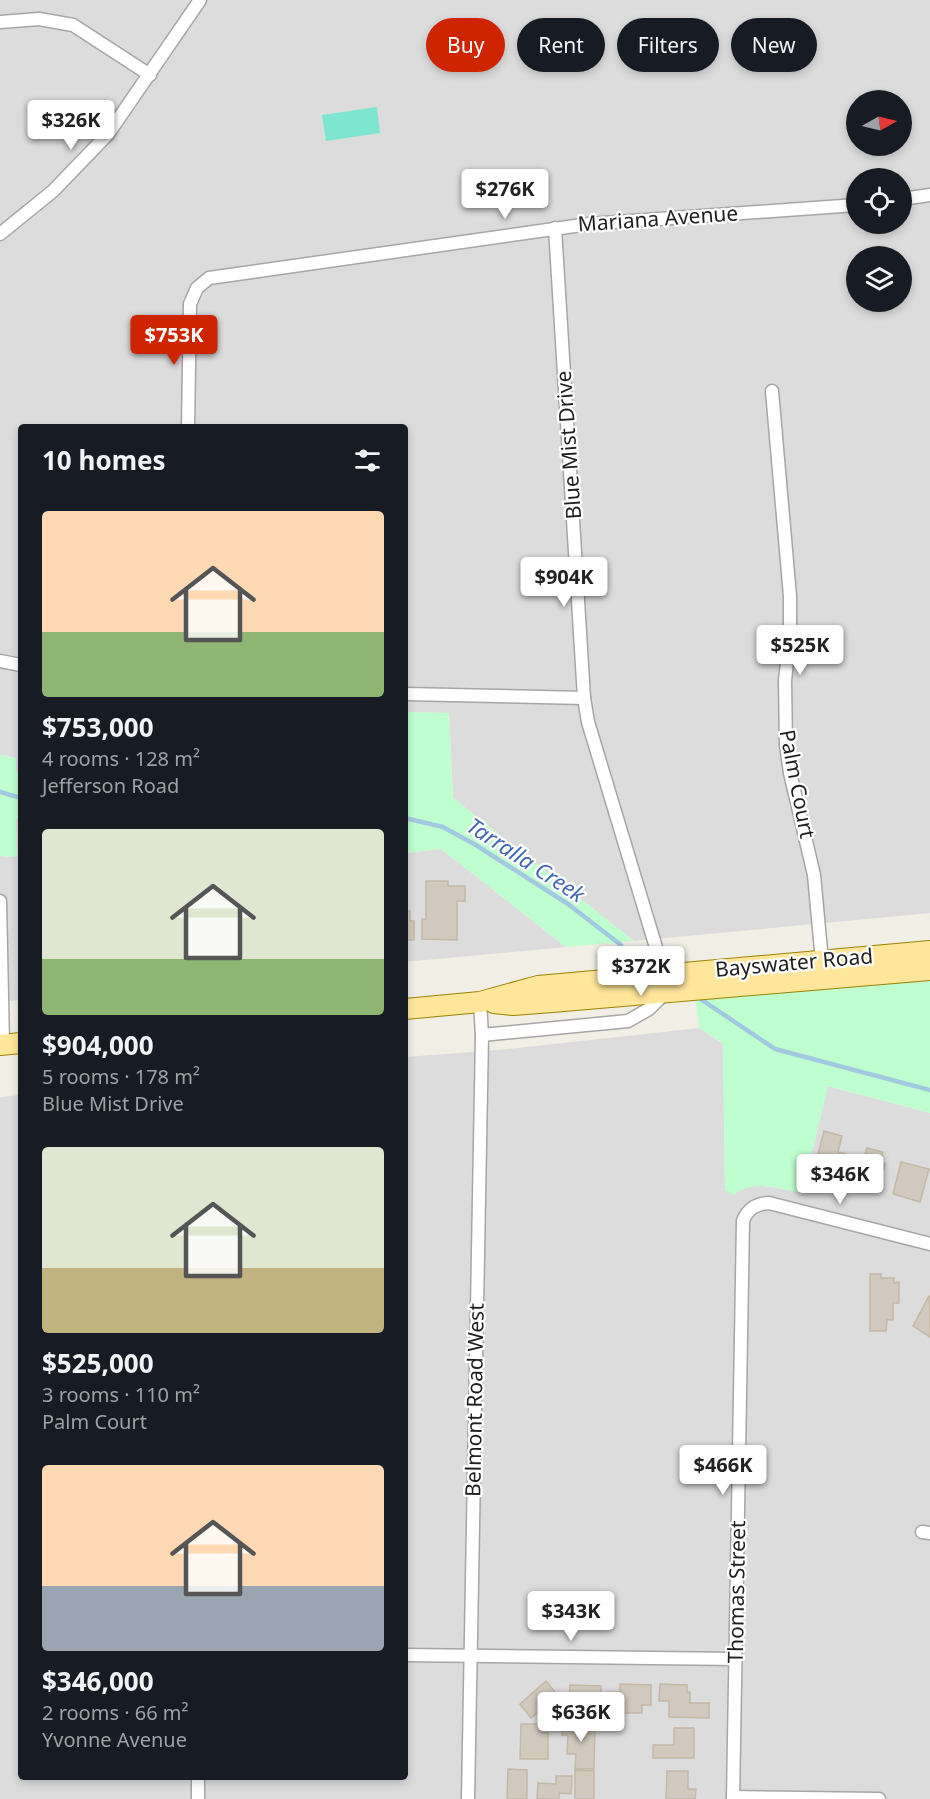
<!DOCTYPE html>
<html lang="en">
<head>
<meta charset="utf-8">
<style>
  body { margin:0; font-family:"Noto Sans",sans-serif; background:#20242c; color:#f1f3f6; height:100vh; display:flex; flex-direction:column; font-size:22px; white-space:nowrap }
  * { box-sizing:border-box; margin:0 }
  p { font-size:20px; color:#9ea1a6 }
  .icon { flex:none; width:33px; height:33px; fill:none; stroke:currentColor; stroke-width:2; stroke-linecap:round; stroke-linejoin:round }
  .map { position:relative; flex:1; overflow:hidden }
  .details { position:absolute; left:18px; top:424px; width:390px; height:1356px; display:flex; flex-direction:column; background:#171b24; border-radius:6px; box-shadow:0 3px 9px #0003 }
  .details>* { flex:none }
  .banner { position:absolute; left:426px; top:18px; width:414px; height:54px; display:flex; gap:12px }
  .needle { width:39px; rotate:82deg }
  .tools { position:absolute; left:846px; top:90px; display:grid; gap:12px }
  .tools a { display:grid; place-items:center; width:66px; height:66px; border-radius:50%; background:#171b24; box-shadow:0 3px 9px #0003; font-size:30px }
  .price { position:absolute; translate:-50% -51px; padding:0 14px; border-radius:6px; background:#fff; color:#222; font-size:20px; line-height:39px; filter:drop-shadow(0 2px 3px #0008) }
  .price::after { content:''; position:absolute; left:50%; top:36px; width:18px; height:14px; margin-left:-9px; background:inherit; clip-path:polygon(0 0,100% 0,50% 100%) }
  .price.active { background:#ce2500; color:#fff }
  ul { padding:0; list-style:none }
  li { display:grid; align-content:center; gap:12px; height:318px; padding:0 24px }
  li span { display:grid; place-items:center; height:186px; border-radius:6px; color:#555 }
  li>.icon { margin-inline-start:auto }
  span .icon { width:108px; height:108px; fill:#fffc; stroke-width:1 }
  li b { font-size:26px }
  h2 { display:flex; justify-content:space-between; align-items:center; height:72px; padding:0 24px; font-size:26px }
  .tag { padding:0 21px; border-radius:27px; background:#171b24; box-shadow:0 3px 9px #0003; font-size:21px; line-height:54px }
  .tag.active { background:#ce2500; color:#fff }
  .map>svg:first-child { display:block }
</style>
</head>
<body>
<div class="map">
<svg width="930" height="1799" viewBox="0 0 930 1799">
  <rect width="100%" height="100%" fill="#f1efe5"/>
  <!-- residential -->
  <g fill="#dddcdc" fill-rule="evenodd">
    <path d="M 0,0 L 930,0 L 930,913 L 634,941 L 453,798 L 449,713 L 405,712 L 405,428 L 21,428 L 21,772 L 16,772 L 15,758 L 0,755 ZM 856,100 L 902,100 L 902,146 L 856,146 ZM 856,178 L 902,178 L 902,224 L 856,224 ZM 856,256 L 902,256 L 902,302 L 856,302 Z"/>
    <polygon points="16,819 21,819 21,1000 0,1002 0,856 17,857"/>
    <polygon points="441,849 566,947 405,962 405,853"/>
    <polygon points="699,1028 723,1044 725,1190 735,1193 746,1186 757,1185 802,1192 828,1086 930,1113 930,1799 0,1799 0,1097 21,1095 21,1778 405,1778 405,1057 498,1050"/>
  </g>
  <!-- park -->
  <g fill="#bffecf">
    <polygon points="405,712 449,713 453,798 634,941 566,947 441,849 405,853"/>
    <polygon points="0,755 16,758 16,772 21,772 21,819 16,819 17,857 0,856"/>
    <path d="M 930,978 L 930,1113 L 828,1086 L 802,1193 C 778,1188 754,1179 733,1195 L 725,1190 L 723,1044 L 699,1028 L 695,998 Z"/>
  </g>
  <!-- pitch -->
  <polygon fill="#7ce6d0" points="377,107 380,133 326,141 322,115"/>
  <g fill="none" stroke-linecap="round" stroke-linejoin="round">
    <!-- stream -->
    <g stroke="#a2c8e2" stroke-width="4.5">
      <polyline points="0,792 21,798"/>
      <polyline points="405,818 443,827 474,844 568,904 621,945"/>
      <polyline points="699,998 775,1049 930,1090"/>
    </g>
  </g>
  <!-- building -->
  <g fill="#d1c9bd" stroke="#c4b8a6" stroke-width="1.5">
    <polygon points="426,881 448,881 448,886 465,886 465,901 457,901 457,940 422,939 422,919 426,919"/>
    <polygon points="405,911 410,911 410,921 414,921 414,940 405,940"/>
    <polygon points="824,1131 842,1136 838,1152 846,1154 841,1172 835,1170 831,1183 812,1178"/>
    <polygon points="867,1148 883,1152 880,1163 885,1164 880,1180 872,1178 870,1188 851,1183 858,1157 864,1158"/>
    <polygon points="901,1162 929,1169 920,1202 893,1194"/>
    <polygon points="870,1274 881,1274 881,1278 894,1278 894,1283 899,1282 899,1303 893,1303 893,1320 887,1320 886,1331 870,1331"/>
    <polygon points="929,1296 930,1297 930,1337 913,1326"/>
    <polygon points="546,1681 564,1703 548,1717 541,1710 531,1718 520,1704"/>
    <polygon points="620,1684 651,1685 651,1705 642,1705 642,1713 606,1713 607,1692 620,1692"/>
    <polygon points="660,1684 687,1685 687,1692 690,1692 690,1703 709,1703 709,1718 669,1717 669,1701 659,1701"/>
    <polygon points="570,1685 601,1686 601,1710 584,1710 584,1705 569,1704"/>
    <polygon points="562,1723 595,1723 594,1769 575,1769 576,1754 567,1754 568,1735 562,1735"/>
    <polygon points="521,1724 540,1724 539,1732 548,1733 548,1759 520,1759"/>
    <polygon points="674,1728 694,1728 694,1758 653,1758 653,1745 674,1745"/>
    <polygon points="508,1769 527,1770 527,1799 507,1799"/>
    <polygon points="575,1770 594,1771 594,1799 575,1799"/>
    <polygon points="667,1771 688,1771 688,1789 696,1789 695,1799 666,1799"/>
    <polygon points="556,1776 572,1776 571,1794 559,1793 559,1799 537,1799 538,1783 556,1784"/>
  </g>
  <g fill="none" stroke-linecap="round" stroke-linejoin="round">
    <!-- minor casing -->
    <g stroke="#a6a6a6" stroke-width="15">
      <g id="minor">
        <polyline points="0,22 39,19 73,25 150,75"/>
        <polyline points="902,199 930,195"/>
        <polyline points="555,228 584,698 588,722 664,974"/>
        <polyline points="0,234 53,191 108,134 200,0"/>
        <polyline points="772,391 790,596 790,632 785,681 786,745 790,773 814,875 822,961"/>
        <polyline points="188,428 190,304 197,288 209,278 589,224 856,205"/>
        <polyline points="0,661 21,665"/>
        <polyline points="405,694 584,698"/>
        <polyline points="0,901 3,1045"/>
        <polyline points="482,1035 628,1021 649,1009 666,992"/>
        <polyline points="922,1532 930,1533"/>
        <polyline points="405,1655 736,1659"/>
        <polyline points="733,1797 879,1799"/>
        <polyline points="198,1799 198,1778"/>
        <polyline points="468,1799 482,1035 480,1002"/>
        <path d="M 733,1799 L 743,1221 C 748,1208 756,1204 769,1203 L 930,1244"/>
      </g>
    </g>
    <!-- primary casing -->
    <g stroke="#9a8300" stroke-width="22">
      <g id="primary">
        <polyline points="494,1003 513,1005 552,1002 930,970"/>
        <polyline points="405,1009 480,1002 538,986 930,951"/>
        <polyline points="0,1045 21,1043"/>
      </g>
    </g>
    <!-- minor -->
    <use href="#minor" stroke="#fff" stroke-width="12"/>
    <!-- primary -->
    <use href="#primary" stroke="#ffe69b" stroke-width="20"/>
  </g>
  <g text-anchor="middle" stroke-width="4.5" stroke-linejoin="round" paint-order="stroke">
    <!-- street labels -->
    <g font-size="21" fill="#1f1f1f" stroke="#fff">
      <text transform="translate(658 219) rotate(-4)" y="7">Mariana Avenue</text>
      <text transform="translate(569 445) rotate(-94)" y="7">Blue Mist Drive</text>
      <text transform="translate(797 784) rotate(79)" y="7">Palm Court</text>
      <text transform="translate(794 963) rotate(-5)" y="7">Bayswater Road</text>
      <text transform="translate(475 1400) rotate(-89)" y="7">Belmont Road West</text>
      <text transform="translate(737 1592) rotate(-89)" y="7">Thomas Street</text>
    </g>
    <!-- water labels -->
    <g font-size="22" font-style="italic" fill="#4368b7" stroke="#fff">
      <text transform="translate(526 860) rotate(33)" y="8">Tarralla Creek</text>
    </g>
  </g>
</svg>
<div class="tools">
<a><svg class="needle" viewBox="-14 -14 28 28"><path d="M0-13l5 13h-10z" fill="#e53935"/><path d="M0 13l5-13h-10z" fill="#9ea1a6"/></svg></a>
<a><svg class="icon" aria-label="locate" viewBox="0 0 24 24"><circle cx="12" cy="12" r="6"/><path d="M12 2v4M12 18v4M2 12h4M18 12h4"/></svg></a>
<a><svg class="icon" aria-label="layers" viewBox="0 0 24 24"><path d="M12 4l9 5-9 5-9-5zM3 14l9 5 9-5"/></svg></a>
</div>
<b class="price" style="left:71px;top:151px">$326K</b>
<b class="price" style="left:505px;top:220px">$276K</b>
<b class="price active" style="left:174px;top:366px">$753K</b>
<b class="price" style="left:564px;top:608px">$904K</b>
<b class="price" style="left:800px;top:676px">$525K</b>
<b class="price" style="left:641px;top:997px">$372K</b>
<b class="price" style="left:840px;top:1205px">$346K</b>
<b class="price" style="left:723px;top:1496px">$466K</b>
<b class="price" style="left:571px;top:1642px">$343K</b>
<b class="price" style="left:581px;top:1743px">$636K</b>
<div class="banner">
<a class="tag active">Buy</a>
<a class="tag">Rent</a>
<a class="tag">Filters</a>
<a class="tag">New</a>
</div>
<section class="details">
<h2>10 homes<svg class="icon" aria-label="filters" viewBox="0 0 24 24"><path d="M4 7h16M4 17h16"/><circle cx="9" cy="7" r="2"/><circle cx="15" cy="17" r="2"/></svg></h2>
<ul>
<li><span style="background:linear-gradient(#ffd9b3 65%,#8fb573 0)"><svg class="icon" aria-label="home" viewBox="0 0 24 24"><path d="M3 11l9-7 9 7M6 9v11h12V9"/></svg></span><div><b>$753,000</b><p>4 rooms · 128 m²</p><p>Jefferson Road</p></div></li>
<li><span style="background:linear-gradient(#dfe7d0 70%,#8fb573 0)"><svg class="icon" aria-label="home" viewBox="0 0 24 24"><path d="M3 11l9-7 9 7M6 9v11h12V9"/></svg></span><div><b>$904,000</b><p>5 rooms · 178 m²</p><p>Blue Mist Drive</p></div></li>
<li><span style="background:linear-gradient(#dfe7d0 65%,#c2b280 0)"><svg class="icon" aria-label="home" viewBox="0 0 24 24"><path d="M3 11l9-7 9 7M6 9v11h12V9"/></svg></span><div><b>$525,000</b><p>3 rooms · 110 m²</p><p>Palm Court</p></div></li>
<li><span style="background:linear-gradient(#ffd9b3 65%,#9aa5b1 0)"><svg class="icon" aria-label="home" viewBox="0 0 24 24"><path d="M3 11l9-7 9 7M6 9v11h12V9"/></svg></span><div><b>$346,000</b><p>2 rooms · 66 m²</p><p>Yvonne Avenue</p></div></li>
</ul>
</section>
</div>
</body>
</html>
